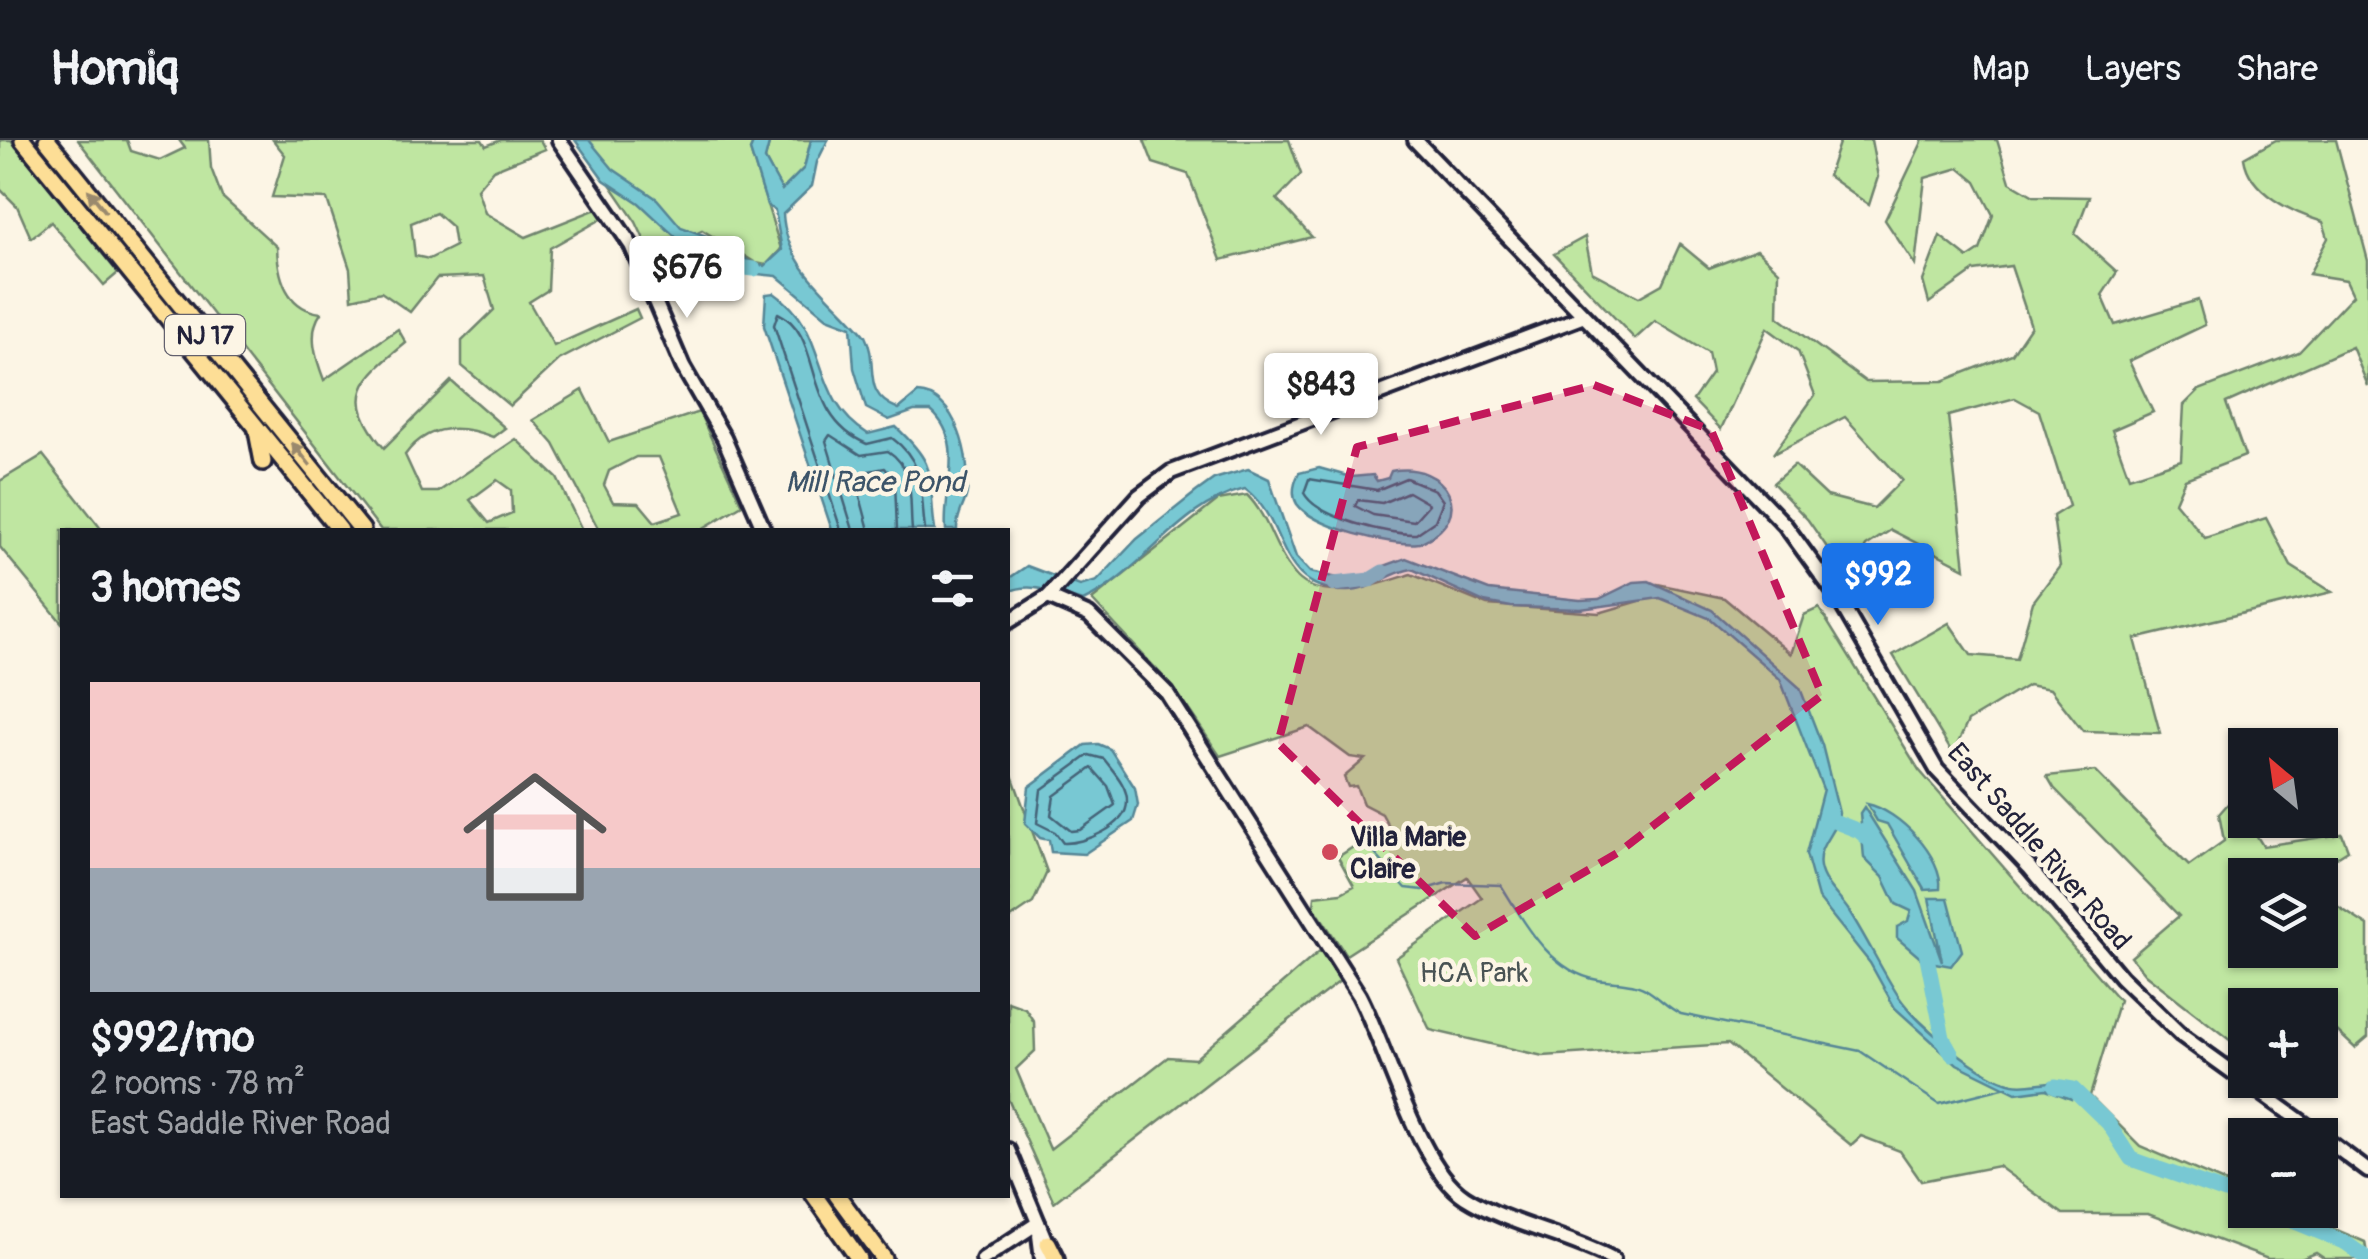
<!DOCTYPE html>
<html lang="en">
<head>
<meta charset="utf-8">
<style>
  body { margin:0; font-family:Pangolin,sans-serif; background:#242831; color:#f1f3f6; height:100vh; display:flex; flex-direction:column; font-size:38px; white-space:nowrap }
  * { box-sizing:border-box; margin:0 }
  p { font-size:32px; color:#9ea1a6 }
  .icon { flex:none; width:55px; height:55px; fill:none; stroke:currentColor; stroke-width:2; stroke-linecap:round; stroke-linejoin:round }
  .map { position:relative; flex:1; overflow:hidden }
  .details { position:absolute; left:60px; top:388px; width:950px; height:670px; display:flex; flex-direction:column; background:#171b24; border-radius:0px; box-shadow:0 2px 8px #0004 }
  .details>* { flex:none }
  .needle { width:65px; rotate:331deg }
  .tools { position:absolute; left:2228px; top:588px; display:grid; gap:20px }
  .tools a { display:grid; place-items:center; width:110px; height:110px; border-radius:0px; background:#171b24; box-shadow:0 2px 8px #0004; font-size:50px }
  .price { position:absolute; translate:-50% -85px; padding:0 22px; border-radius:10px; background:#fff; color:#222; font-size:32px; line-height:65px; filter:drop-shadow(0 2px 5px #0008) }
  .price::after { content:''; position:absolute; left:50%; top:60px; width:30px; height:22px; margin-left:-15px; background:inherit; clip-path:polygon(0 0,100% 0,50% 100%) }
  .price.selected { background:#1a73e8; color:#fff }
  ul { padding:0; list-style:none }
  li { display:grid; align-content:center; gap:20px; height:530px; padding:0 30px }
  li+li { border-top:2px solid #363941 }
  li span { display:grid; place-items:center; height:310px; border-radius:0px; color:#555 }
  li>.icon { margin-inline-start:auto }
  span .icon { width:180px; height:180px; fill:#fffc; stroke-width:1 }
  li b { font-size:42px }
  h2 { display:flex; justify-content:space-between; align-items:center; height:120px; padding:0 30px; font-size:42px }
  header { display:flex; align-items:center; gap:60px; box-sizing:border-box; height:140px; padding:0 50px; background:#171b24; border-bottom:2px solid #363941 }
  header strong { font-size:48px }
  nav { display:flex; gap:55px; margin-inline-start:auto; font-size:35px }
  .map>svg:first-child { display:block }
</style>
</head>
<body>
<header>
<strong>Homiq</strong>
<nav><a>Map</a><a>Layers</a><a>Share</a></nav>
</header>
<div class="map">
<svg width="2368" height="1119" viewBox="0 0 2368 1119">
  <rect width="100%" height="100%" fill="#fcf5e5"/>
  <filter id="ink" filterUnits="userSpaceOnUse"><feTurbulence type="fractalNoise" baseFrequency=".01" numOctaves="2"/><feDisplacementMap in="SourceGraphic" scale="20" xChannelSelector="R" yChannelSelector="G"/><feConvolveMatrix kernelMatrix="1 2 1 2 8 2 1 2 1" color-interpolation-filters="sRGB"/></filter>
  <g filter="url(#ink)">
    <!-- green -->
    <g fill="#bfe6a1" stroke="#70846e" stroke-width="2.5" fill-rule="evenodd">
      <polygon points="0,0 11,0 118,133 104,145 51,82 31,98 17,66 0,49"/>
      <path d="M 78,0 L 127,0 L 131,11 L 160,20 L 185,8 L 179,0 L 209,0 L 211,28 L 222,57 L 277,107 C 278,138 287,169 321,173 C 307,193 316,219 324,240 L 398,189 L 406,203 C 362,239 341,256 384,308 L 451,241 L 505,288 L 493,297 C 460,284 427,284 405,315 L 422,352 L 438,352 L 516,299 L 557,338 L 582,390 L 381,390 ZM 497,340 L 511,350 L 512,373 L 489,383 L 470,360 Z"/>
      <path d="M 273,0 L 482,0 L 486,6 L 501,0 L 540,0 L 545,9 L 493,30 L 477,49 L 485,73 L 526,97 L 599,68 L 605,77 L 550,108 L 548,150 L 529,162 L 554,206 L 636,169 L 640,178 L 559,220 L 510,266 L 462,226 L 462,201 L 494,170 L 484,136 L 437,138 L 410,172 L 381,152 L 352,159 L 350,129 L 327,59 L 272,57 L 285,15 ZM 436,73 L 452,87 L 455,106 L 429,119 L 415,116 L 411,83 Z"/>
      <polygon points="580,0 754,0 750,10 781,109 766,125 756,123 702,90 651,114 636,82"/>
      <polygon points="770,0 811,0 804,28 782,51 765,19"/>
      <polygon points="1144,0 1289,0 1301,34 1277,59 1312,97 1221,120 1188,34 1153,23"/>
      <polygon points="1840,0 1871,0 1878,37 1869,65 1828,36"/>
      <path d="M 1923,0 L 1997,0 L 2010,42 L 2034,56 L 2089,57 L 2075,94 L 2117,132 L 2102,155 L 2115,185 L 2198,160 L 2205,185 L 2129,221 L 2153,272 L 2112,290 L 2129,337 L 2181,320 L 2184,265 L 2199,250 L 2299,212 L 2353,155 L 2346,140 L 2309,134 L 2328,98 L 2323,82 C 2293,73 2249,53 2244,18 L 2276,0 L 2336,0 L 2368,121 L 2368,246 L 2352,207 L 2226,263 L 2245,316 L 2185,339 L 2175,362 L 2205,398 L 2266,378 L 2291,426 L 2332,452 L 2135,499 L 2160,593 L 2083,591 L 2050,549 L 2028,545 L 1968,581 L 1953,614 L 1893,515 L 1949,483 L 1971,515 L 2017,519 L 2033,462 L 2060,426 L 2053,376 L 2069,366 L 2039,271 L 2015,258 L 1948,276 L 1965,428 L 1891,390 L 1866,406 L 1849,439 L 1808,380 L 1773,343 L 1794,325 L 1827,356 L 1874,368 L 1902,340 L 1845,277 L 1773,314 L 1815,255 L 1798,211 L 1767,188 L 1721,289 L 1693,260 L 1712,233 L 1708,213 L 1655,181 L 1635,199 L 1554,114 L 1585,97 L 1592,132 L 1639,157 L 1662,144 L 1680,104 L 1709,128 L 1757,110 L 1779,131 L 1778,177 L 1866,242 L 1943,241 L 2012,214 L 2031,186 L 2011,126 L 1974,131 L 1929,163 L 1923,141 L 1940,96 L 1968,118 L 1980,110 L 1993,75 L 1976,42 L 1959,28 L 1925,38 L 1915,125 L 1885,80 Z"/>
      <path d="M 583,250 L 609,302 L 699,272 L 742,365 L 700,390 L 599,390 L 554,304 L 533,280 ZM 636,317 L 659,317 L 682,373 L 655,382 L 639,363 L 613,362 L 604,345 L 609,331 Z"/>
      <polygon points="43,315 102,390 62,390 62,483 0,407 0,341"/>
      <path d="M 1247,355 C 1270,378 1275,414 1297,437 C 1324,465 1380,444 1411,434 L 1487,465 L 1599,473 L 1660,455 L 1658,444 L 1724,458 L 1791,514 L 1804,475 L 1819,468 L 1919,630 L 2119,860 L 2090,956 L 2140,1006 L 2245,1051 L 2245,1070 L 2290,1070 L 2365,1102 L 2368,1119 L 2325,1119 L 2316,1113 L 2301,1119 L 2268,1119 L 2148,1074 L 2063,1074 L 1998,1026 L 1921,1041 L 1900,1011 L 1861,996 L 1851,1005 L 1728,904 L 1543,916 L 1430,890 L 1396,818 L 1482,758 L 1467,737 L 1346,815 L 1314,767 L 1315,756 L 1341,753 L 1354,746 L 1338,717 L 1361,702 L 1371,706 L 1389,687 L 1382,674 L 1363,664 L 1356,646 L 1348,647 L 1344,637 L 1365,619 L 1350,617 L 1309,587 L 1220,616 L 1174,548 L 1092,460 L 1218,360 Z"/>
      <polygon points="1008,624 1047,732 1033,763 1008,780"/>
      <polygon points="2095,631 2189,726 2224,701 2219,674 2233,658 2263,706 2342,694 2348,710 2308,735 2245,735 2245,810 2320,810 2320,755 2368,786 2368,897 2355,908 2320,875 2320,865 2245,865 2245,912 2145,834 2131,817 2179,776 2054,648 2047,636"/>
      <polygon points="1322,809 1340,841 1054,1062 1008,959 1008,862 1025,868 1034,882 1035,911 1016,929 1050,1009 1168,917 1195,919"/>
    </g>
    <!-- water -->
    <g fill="#78c8d3" stroke="#568696" stroke-width="2.5">
      <path d="M 575,0 L 589,0 L 613,29 L 657,59 L 681,87 L 709,97 L 754,124 L 765,126 L 782,110 L 775,71 L 767,65 L 750,10 L 754,0 L 770,0 L 765,19 L 782,50 L 804,28 L 811,0 L 828,0 L 817,22 L 812,46 L 783,74 C 786,129 834,157 865,196 C 880,225 859,254 899,269 L 918,253 C 957,255 971,319 967,352 C 965,366 956,375 957,390 L 946,390 C 942,352 967,302 931,271 L 914,271 L 889,280 L 866,268 L 854,228 L 851,187 L 827,178 L 777,136 L 747,133 L 683,104 L 639,63 L 604,40 Z"/>
      <path d="M 774,153 C 833,193 807,256 868,294 L 896,287 C 941,329 927,335 935,390 L 832,390 L 764,186 L 766,154 Z"/>
      <path d="M 1319,328 L 1351,337 L 1373,335 L 1377,341 L 1388,338 L 1391,331 C 1446,320 1480,378 1419,403 C 1393,407 1313,387 1297,364 C 1291,354 1294,343 1299,333 Z"/>
      <path d="M 1248,329 L 1269,339 L 1296,417 L 1310,432 L 1361,443 L 1384,426 L 1406,418 L 1489,450 L 1580,460 L 1599,459 L 1634,442 L 1649,441 L 1712,470 L 1800,548 L 1822,605 L 1839,673 C 1836,694 1816,705 1820,727 C 1823,744 1840,757 1849,771 C 1867,799 1881,829 1899,857 C 1916,883 1982,938 2013,944 C 2034,948 2052,936 2072,946 L 2071,959 L 2046,949 L 2016,953 L 1957,924 L 1895,868 L 1870,823 L 1818,758 L 1806,714 L 1823,649 L 1780,539 L 1711,479 L 1660,458 L 1581,469 L 1511,467 L 1484,462 L 1412,429 C 1389,432 1370,452 1346,451 C 1273,449 1290,382 1245,349 C 1178,365 1143,433 1083,461 C 1056,455 1034,440 1008,452 L 1008,439 L 1027,426 L 1080,446 L 1097,441 L 1137,399 L 1196,352 L 1214,339 Z"/>
      <polygon points="1098,604 1110,609 1135,648 1138,665 1133,681 1084,714 1051,712 1049,700 1040,698 1025,683 1029,647 1085,605"/>
      <path d="M 1867,664 C 1898,670 1944,717 1940,749 L 1925,750 L 1887,684 L 1877,681 Z"/>
      <polygon points="1864,667 1917,751 1942,821 1929,758 1948,758 1962,811 1951,826 1924,821 1897,798 1897,787 1908,781 1911,771 1896,764 1883,737 1864,718 1860,673"/>
    </g>
    <g fill="none" stroke-linecap="round" stroke-linejoin="round">
      <!-- shore -->
      <g stroke="#446478" stroke-width="2.5">
        <path d="M 1406,338 L 1435,350 L 1443,361 L 1435,381 L 1416,394 C 1389,395 1317,378 1304,353 L 1309,339 L 1377,350 Z"/>
        <polygon points="1408,352 1429,364 1414,381 1373,375 1355,366 1358,360 1382,363"/>
        <path d="M 841,390 L 774,185 L 778,173 C 826,196 799,275 867,304 L 892,298 C 926,323 920,351 925,390"/>
        <path d="M 853,390 L 826,301 L 830,295 L 861,315 L 888,311 C 916,329 909,361 912,390"/>
        <polyline points="869,390 854,334 885,328 895,342 897,390"/>
        <path d="M 1089,615 L 1104,619 C 1113,631 1128,646 1127,662 C 1127,687 1083,704 1063,703 L 1055,692 L 1037,683 L 1041,650 Z"/>
        <polygon points="1092,628 1108,646 1115,665 1080,690 1071,691 1051,675 1054,656"/>
      </g>
      <!-- stream -->
      <path stroke="#568696" stroke-width="2.5" d="M 1375,714 L 1406,748 L 1423,750 L 1446,743 L 1501,745 C 1524,782 1550,832 1598,840 C 1615,843 1635,841 1650,852 C 1662,860 1668,868 1681,874 L 1860,911 L 1939,964 L 2007,947"/>
      <!-- river -->
      <g stroke="#78c8d3" stroke-width="15">
        <polyline points="707,111 728,126 754,129"/>
        <polyline points="1334,444 1370,440 1383,432"/>
        <polyline points="1830,671 1831,680 1859,691 1876,706"/>
        <polyline points="1925,807 1943,898 1952,914"/>
        <polyline points="2055,946 2073,949 2108,983 2131,1019 2245,1059"/>
        <polyline points="2266,1070 2346,1103 2368,1119"/>
      </g>
      <!-- secondary casing -->
      <g stroke="#22223b" stroke-width="20">
        <g id="secondary">
          <polyline points="559,0 631,105 683,227 724,298 764,390"/>
          <polyline points="1415,0 1785,385 1838,458 1937,630 2029,727 2121,837 2181,895 2320,995"/>
          <path d="M 1048,457 L 1089,475 L 1167,553 L 1359,855 C 1387,908 1418,1027 1465,1057 C 1509,1085 1566,1094 1613,1119"/>
          <polyline points="1008,482 1048,457 1139,356 1171,332 1582,177"/>
          <polyline points="2320,995 2368,1031"/>
          <polyline points="1008,1010 1049,1109"/>
          <polyline points="1039,1095 1042,1119"/>
          <polyline points="983,1119 1038,1083"/>
        </g>
      </g>
      <!-- highway casing -->
      <g stroke="#22223b" stroke-width="22">
        <g id="highway">
          <polyline points="23,0 340,390"/>
          <polyline points="47,0 362,390"/>
          <polyline points="257,291 263,322"/>
          <polyline points="814,1055 859,1119"/>
          <polyline points="837,1055 884,1119"/>
          <polyline points="1048,1103 1056,1119"/>
        </g>
      </g>
      <!-- secondary -->
      <use href="#secondary" stroke="#fcf5e5" stroke-width="12"/>
      <!-- highway -->
      <use href="#highway" stroke="#fdde96" stroke-width="15"/>
    </g>
    <!-- one-way arrows -->
    <defs><path id="oneway-solid" d="M-6-.8H1V-3.2L6.5 0L1 3.2V.8H-6Z" transform="scale(2.5)"/></defs>
    <g fill="#9a896d">
      <use href="#oneway-solid" transform="translate(97 61) rotate(-129)"/>
      <use href="#oneway-solid" transform="translate(301 314) rotate(-129)"/>
    </g>
  </g>
  <!-- marked area -->
  <path fill="#c2185b" fill-opacity="0.2" stroke="#c2185b" stroke-width="8" stroke-dasharray="20 12" stroke-linejoin="round" d="M 1594,245 L 1711,290 L 1822,555 L 1619,712 L 1475,796 L 1278,603 L 1357,307 Z"/>
  <!-- markers -->
  <circle fill="#d1495b" stroke="#fcf5e5" stroke-width="4" cx="1330" cy="712" r="10"/>
  <g text-anchor="middle" stroke-width="9" stroke-linejoin="round" paint-order="stroke">
    <!-- shield labels -->
    <rect fill="#fcf5e5" stroke="#63616e" stroke-width="2.5" x="165" y="175" width="80" height="40" rx="8"/>
    <g font-size="25" font-weight="bold" fill="#22223b">
      <text x="205" y="204">NJ 17</text>
    </g>
    <!-- poi labels -->
    <g font-size="28" font-weight="bold" fill="#22223b" stroke="#fcf5e5" text-anchor="start">
      <text x="1350" y="706">Villa Marie<tspan x="1350" dy="32">Claire</tspan></text>
    </g>
    <!-- street labels -->
    <g font-size="28" fill="#22223b" stroke="#fcf5e5">
      <text transform="translate(2040 706) rotate(49)" y="10">East Saddle River Road</text>
    </g>
    <!-- park labels -->
    <g font-size="28" fill="#495354" stroke="#fcf5e5">
      <text x="1474" y="842">HCA Park</text>
    </g>
    <!-- water labels -->
    <g font-size="30" font-style="italic" fill="#3c5469" stroke="#fcf5e5">
      <text x="875" y="352">Mill Race Pond</text>
    </g>
  </g>
</svg>
<div class="tools">
<a><svg class="needle" viewBox="-14 -14 28 28"><path d="M0-13l5 13h-10z" fill="#e53935"/><path d="M0 13l5-13h-10z" fill="#9ea1a6"/></svg></a>
<a><svg class="icon" aria-label="layers" viewBox="0 0 24 24"><path d="M12 4l9 5-9 5-9-5zM3 14l9 5 9-5"/></svg></a>
<a>+</a>
<a>−</a>
</div>
<b class="price" style="left:687px;top:181px">$676</b>
<b class="price" style="left:1321px;top:298px">$843</b>
<b class="price selected" style="left:1878px;top:488px">$992</b>
<section class="details">
<h2>3 homes<svg class="icon" aria-label="filters" viewBox="0 0 24 24"><path d="M4 7h16M4 17h16"/><circle cx="9" cy="7" r="2"/><circle cx="15" cy="17" r="2"/></svg></h2>
<ul>
<li><span style="background:linear-gradient(#f6c9c9 60%,#9aa5b1 0)"><svg class="icon" aria-label="home" viewBox="0 0 24 24"><path d="M3 11l9-7 9 7M6 9v11h12V9"/></svg></span><div><b>$992/mo</b><p>2 rooms · 78 m²</p><p>East Saddle River Road</p></div></li>
</ul>
</section>
</div>
</body>
</html>
